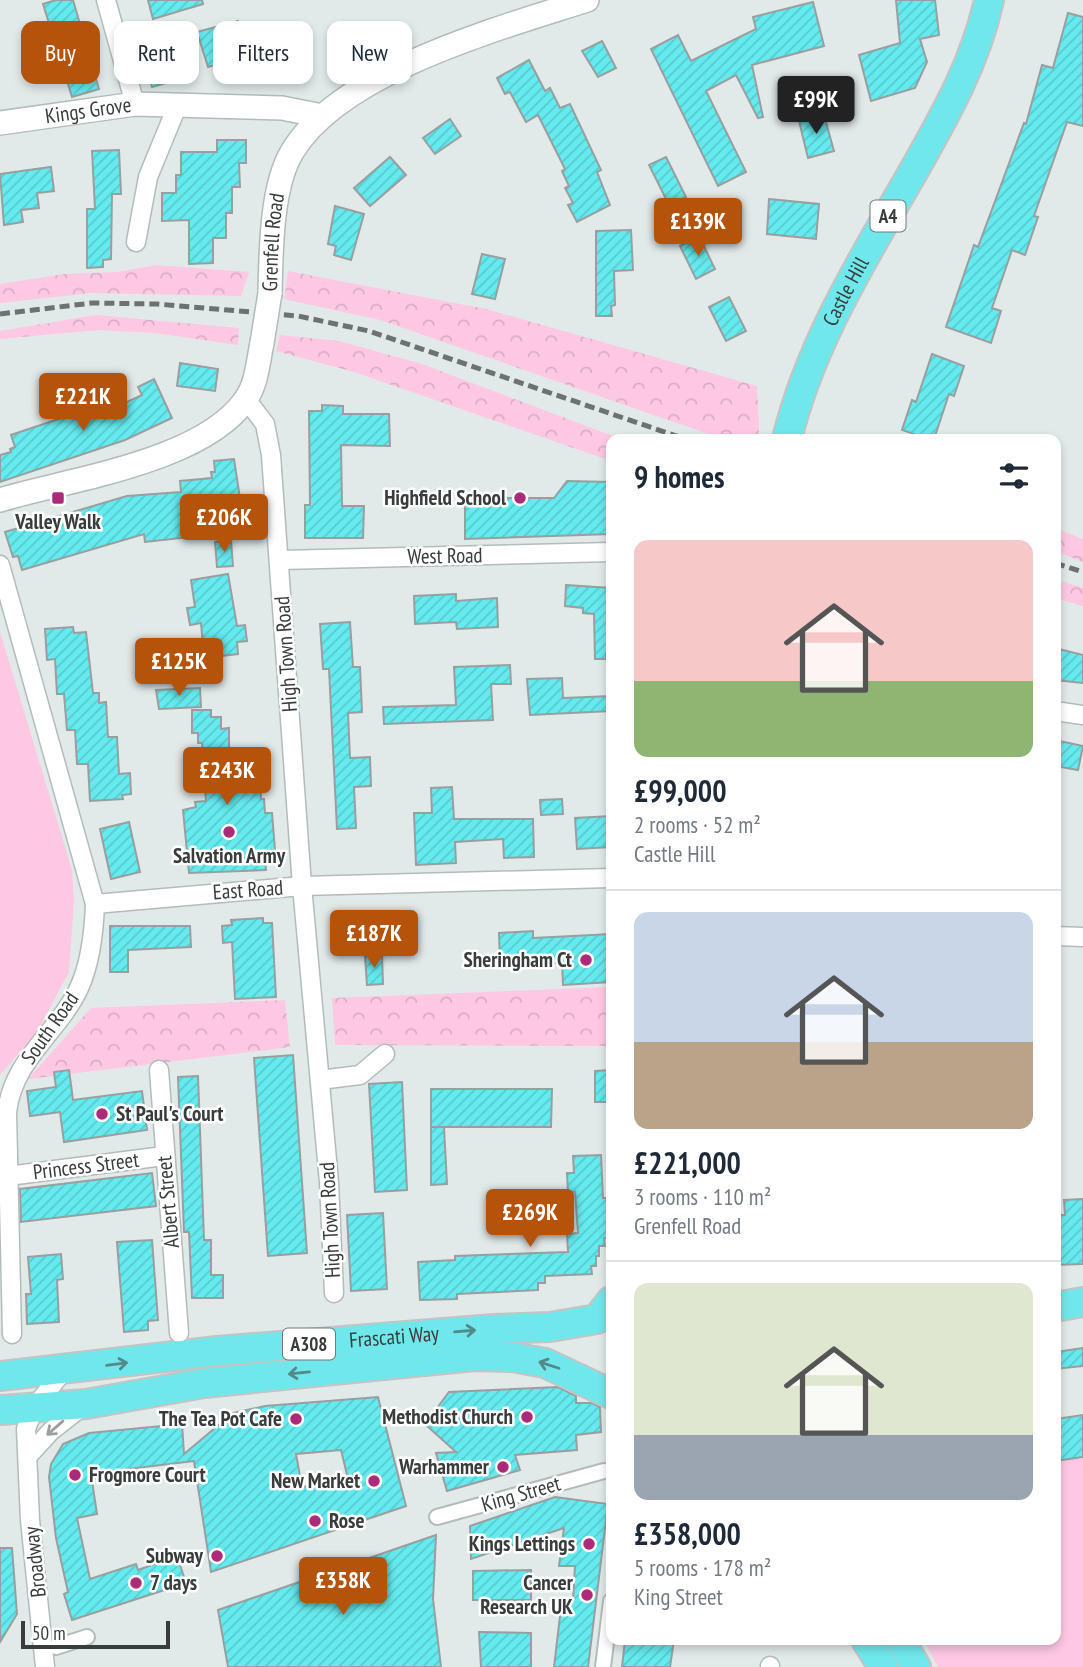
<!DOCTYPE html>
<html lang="en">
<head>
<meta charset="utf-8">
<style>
  body { margin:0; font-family:"PT Sans Narrow",sans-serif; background:#f2f2f3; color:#1f2937; height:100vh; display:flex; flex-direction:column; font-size:26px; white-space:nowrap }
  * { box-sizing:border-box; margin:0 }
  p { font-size:23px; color:#747a83 }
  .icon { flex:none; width:38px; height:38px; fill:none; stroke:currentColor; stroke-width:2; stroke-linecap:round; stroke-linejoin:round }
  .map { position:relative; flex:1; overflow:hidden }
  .side { position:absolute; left:606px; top:434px; width:455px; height:1211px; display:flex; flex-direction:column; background:#fff; border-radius:14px; box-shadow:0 4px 10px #0003 }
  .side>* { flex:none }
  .banner { position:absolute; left:21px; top:21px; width:480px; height:63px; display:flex; gap:14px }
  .scale { position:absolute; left:21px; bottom:18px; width:149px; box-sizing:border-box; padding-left:7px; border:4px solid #393c3c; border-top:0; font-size:19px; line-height:24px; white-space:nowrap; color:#393c3c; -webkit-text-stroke:5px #fff; paint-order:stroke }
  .price { position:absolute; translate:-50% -60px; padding:0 16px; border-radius:7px; background:#b45309; color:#fff; font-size:23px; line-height:46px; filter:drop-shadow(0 2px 4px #0008) }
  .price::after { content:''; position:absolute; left:50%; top:42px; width:21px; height:16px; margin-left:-10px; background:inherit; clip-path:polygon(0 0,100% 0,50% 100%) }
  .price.selected { background:#222; color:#fff }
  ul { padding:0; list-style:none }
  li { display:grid; align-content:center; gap:14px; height:371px; padding:0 28px }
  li+li { border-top:2px solid #e0e1e3 }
  li span { display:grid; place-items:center; height:217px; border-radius:14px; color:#555 }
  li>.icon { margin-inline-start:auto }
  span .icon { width:126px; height:126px; fill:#fffc; stroke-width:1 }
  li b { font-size:30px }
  h2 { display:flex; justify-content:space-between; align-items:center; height:84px; padding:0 28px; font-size:30px }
  .pill { padding:0 24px; border-radius:14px; background:#fff; box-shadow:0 4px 10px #0003; font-size:24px; line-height:63px }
  .pill.selected { background:#b45309; color:#fff }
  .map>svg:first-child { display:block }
</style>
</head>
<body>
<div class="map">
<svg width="1083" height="1667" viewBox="0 0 1083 1667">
  <defs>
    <pattern id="forest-crowns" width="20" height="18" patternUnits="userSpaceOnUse" patternTransform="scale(1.75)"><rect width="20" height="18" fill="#fec8e3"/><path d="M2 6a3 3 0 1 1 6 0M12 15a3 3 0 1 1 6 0" fill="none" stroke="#daadc4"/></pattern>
    <pattern id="building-hatch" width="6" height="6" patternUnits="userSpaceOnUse" patternTransform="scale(1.75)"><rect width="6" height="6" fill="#65eaef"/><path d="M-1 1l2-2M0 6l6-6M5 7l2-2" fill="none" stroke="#58cace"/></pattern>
  </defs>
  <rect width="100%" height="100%" fill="#e2e9e9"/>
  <!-- forest -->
  <g fill="url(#forest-crowns)">
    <polygon points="156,265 249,272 241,296 91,293 0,303 0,284 64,274 118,272"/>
    <polygon points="288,271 486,309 757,386 759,431 756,439 723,439 380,320 284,299"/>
    <polygon points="96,315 239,328 238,345 155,333 99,330 0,339 0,331"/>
    <polygon points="280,335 339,341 422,364 621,439 611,439 611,461 354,372 276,351"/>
    <polygon points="1055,528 1083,539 1083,562 1055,551"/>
    <polygon points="1055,579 1083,588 1083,606 1055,598"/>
    <polygon points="611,987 611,1046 335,1045 332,998"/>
    <polygon points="285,1000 290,1047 28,1079 91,1008"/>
  </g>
  <!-- park -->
  <g fill="#fec8e3">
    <polygon points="0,632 72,870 74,900 69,972 37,1032 0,1075"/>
    <polygon points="1083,1451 1083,1667 938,1667 924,1640 1055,1640 1055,1455"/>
  </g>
  <!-- building -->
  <g fill="url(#building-hatch)" stroke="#999f9f" stroke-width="2" fill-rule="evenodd">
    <polygon points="56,0 73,0 99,89 72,97 43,4"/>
    <polygon points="148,0 202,0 203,4 153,19"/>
    <polygon points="896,0 935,0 939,35 920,39 927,62 915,88 871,101 859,55 900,43"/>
    <polygon points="813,2 824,46 752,65 763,117 758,118 736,75 706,91 746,172 718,186 651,49 678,35 691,61 756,29 753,17"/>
    <polygon points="1068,13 1083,17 1083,126 1067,122 1034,216 1038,217 1025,255 1012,250 992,308 1001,311 991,343 946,327 974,245 978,247 1024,123 1026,124 1042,65 1053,68"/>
    <polygon points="238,21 241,33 251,30 257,53 208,67 197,32"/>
    <polygon points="168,40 180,79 152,87 141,48"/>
    <polygon points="602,41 616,68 598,77 582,51"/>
    <polygon points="529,60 545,91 550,88 560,108 570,104 601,170 597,172 610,205 577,222 568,205 573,203 565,188 569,186 562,171 565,169 538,115 526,122 510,92 505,94 497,78"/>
    <polygon points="824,115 834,151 808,158 799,121"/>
    <polygon points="450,119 461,136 435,154 423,138"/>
    <polygon points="217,140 246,140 246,163 239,163 240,187 232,187 232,213 226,213 226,238 213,238 213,263 189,264 189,220 162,221 162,193 176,193 176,175 181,175 181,152 217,152"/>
    <polygon points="119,150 121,194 112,194 111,259 103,260 103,267 87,268 87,209 95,209 92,151"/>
    <polygon points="390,157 406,175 370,206 354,188"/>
    <polygon points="666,157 686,197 669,205 649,165"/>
    <polygon points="51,167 54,191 37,193 39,208 21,210 23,222 4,225 0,174"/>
    <polygon points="769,199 819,204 816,239 767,234"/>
    <polygon points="335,206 364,214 351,260 334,255 336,246 328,244"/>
    <polygon points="631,230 633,270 614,271 615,305 611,306 612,316 596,316 596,231"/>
    <polygon points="699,236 715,269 696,279 680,246"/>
    <polygon points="482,254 505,259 495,299 472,294"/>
    <polygon points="729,297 746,331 726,341 709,307"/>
    <polygon points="932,354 964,366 954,396 949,394 934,439 928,439 902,430 912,400 916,402"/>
    <polygon points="180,363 218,369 215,391 177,386"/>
    <polygon points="154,379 172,418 125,440 0,482 0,455 11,452 10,449 15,447 11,435 103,404 106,412 142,395 138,387"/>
    <polygon points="322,405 343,406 343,414 389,414 390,446 341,445 342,506 364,506 363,538 305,538 305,505 310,505 309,411 322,411"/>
    <polygon points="234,459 241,505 206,508 208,535 145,542 144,534 22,570 18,556 13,557 5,532 127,496 181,492 180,481 212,478 211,472 215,472 214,461"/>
    <polygon points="567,481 611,482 611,534 465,539 465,498 554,498"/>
    <polygon points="231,541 233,566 217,567 215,542"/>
    <polygon points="228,574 237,626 245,625 247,641 237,642 238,654 204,658 201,623 190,625 187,608 195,607 191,580"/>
    <polygon points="566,585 611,588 611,653 606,653 606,659 595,659 594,614 583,613 583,608 565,606"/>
    <polygon points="456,594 456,601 497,598 498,627 457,629 456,622 415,624 414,596"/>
    <polygon points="350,622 353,667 360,667 362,712 348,713 350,758 370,757 371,786 354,787 356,828 337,829 329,669 323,669 320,624"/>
    <polygon points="73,627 74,633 86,632 93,693 99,693 99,703 106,702 108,737 117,737 119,774 130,773 131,794 122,795 123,799 90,801 88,764 77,764 75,730 67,730 64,694 57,694 55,659 47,660 45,629"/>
    <polygon points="1055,648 1083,655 1083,683 1055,680"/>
    <polygon points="510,665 511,684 491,684 493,720 384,724 383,707 456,705 454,667"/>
    <polygon points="562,678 563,698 611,696 611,711 530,715 527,679"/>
    <polygon points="200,688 201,707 159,709 156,690"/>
    <polygon points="192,710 211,710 211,717 221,717 221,729 229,728 229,757 259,755 261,799 264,799 265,813 272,813 275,850 264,851 266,870 189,873 183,810 196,807 195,802 206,801 202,743 198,743 198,733 192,733"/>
    <polygon points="1055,740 1083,746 1078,770 1055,766"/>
    <polygon points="452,787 454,819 533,819 534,857 504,858 503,839 455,842 456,863 416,865 414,813 432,813 431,788"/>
    <polygon points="562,799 563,814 541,815 540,800"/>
    <polygon points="611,816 611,847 577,849 575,818"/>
    <polygon points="129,822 140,872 111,879 100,829"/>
    <polygon points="263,918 263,923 272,923 276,997 235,999 232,942 223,943 222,926 232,925 231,920"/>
    <polygon points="377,921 379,952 347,954 345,923"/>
    <polygon points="110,926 190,926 191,947 128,950 128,972 110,972"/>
    <polygon points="533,931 533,938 611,934 611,982 563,985 562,963 500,965 499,933"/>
    <polygon points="382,955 383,984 367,985 365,956"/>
    <polygon points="293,1055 307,1253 268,1256 254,1058"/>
    <polygon points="69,1070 73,1100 142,1091 147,1130 64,1142 60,1112 30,1116 27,1091 56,1087 54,1072"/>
    <polygon points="611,1070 611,1102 595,1102 595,1071"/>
    <polygon points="198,1076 204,1240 211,1240 211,1275 223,1275 223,1298 192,1298 189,1232 184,1232 178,1077"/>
    <polygon points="402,1082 407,1190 375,1192 369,1084"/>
    <polygon points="431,1089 552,1089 551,1127 431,1127"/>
    <polygon points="431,1127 444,1127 447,1184 431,1185"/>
    <polygon points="601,1155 603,1198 611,1198 611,1227 608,1227 608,1238 604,1238 605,1246 599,1246 599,1256 596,1256 596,1266 591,1266 592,1274 545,1276 545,1283 538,1283 538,1290 457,1294 457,1299 420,1300 418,1262 455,1260 455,1256 568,1252 567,1234 578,1233 575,1192 568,1193 567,1173 574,1173 573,1156"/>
    <polygon points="152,1173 156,1206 21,1222 20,1189"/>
    <polygon points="1083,1199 1083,1264 1055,1265 1055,1215 1065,1215 1064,1200"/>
    <polygon points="383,1213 387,1289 351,1291 347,1215"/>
    <polygon points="152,1240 158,1320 148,1321 148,1330 124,1332 117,1242"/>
    <polygon points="61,1254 63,1279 57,1280 59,1322 27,1324 26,1294 31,1294 28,1257"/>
    <polygon points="1083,1348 1083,1366 1055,1369 1055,1352"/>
    <polygon points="558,1387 576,1396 576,1403 592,1403 600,1407 601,1432 576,1435 577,1450 515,1455 520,1470 447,1491 436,1453 456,1452 425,1424 449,1392"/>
    <path d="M 378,1397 L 406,1506 L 211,1572 L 194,1461 L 103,1472 L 92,1481 L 97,1514 L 77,1518 L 90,1579 L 136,1564 L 138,1570 L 177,1556 L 186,1583 L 72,1620 L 64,1594 L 68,1592 L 56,1538 L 49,1477 L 51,1464 L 63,1444 L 89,1433 L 182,1424 L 184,1454 L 233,1413 L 265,1406 ZM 341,1450 L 348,1479 L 302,1487 L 296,1454 Z"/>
    <polygon points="1083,1415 1083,1457 1055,1461 1055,1419"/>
    <polygon points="555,1497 608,1504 588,1667 554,1667 562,1599 573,1600 575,1566 559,1566 564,1528 471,1559 470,1526"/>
    <polygon points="436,1535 433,1599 441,1667 228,1667 218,1610"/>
    <polygon points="0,1548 12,1548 17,1614 0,1642"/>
    <polygon points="531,1570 531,1600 473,1600 473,1571"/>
    <polygon points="479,1632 531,1633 531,1667 481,1667"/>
    <polygon points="625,1640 674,1640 670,1667 622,1667"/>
  </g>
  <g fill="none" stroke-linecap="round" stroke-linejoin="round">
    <!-- pedestrian casing -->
    <g stroke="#b4bbbb" stroke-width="18">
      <g id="pedestrian">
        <polyline points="437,1517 604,1471"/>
        <polyline points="56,1647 87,1637"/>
        <polyline points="603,1667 611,1601"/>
      </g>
    </g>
    <!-- minor casing -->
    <g stroke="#b4bbbb" stroke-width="21">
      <g id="minor">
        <polyline points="106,0 135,104"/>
        <polyline points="136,242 148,177 178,104"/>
        <polyline points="246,399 265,424 271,455 302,886 329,1182 334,1293"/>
        <polyline points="280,560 611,552"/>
        <path d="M 0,565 L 95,904 C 94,931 91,962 79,988 C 58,1033 13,1059 7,1112 L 12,1334"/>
        <polyline points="1055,711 1083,715"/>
        <polyline points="95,904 302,886 611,878"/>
        <polyline points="1055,936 1083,937"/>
        <polyline points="159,1070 179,1333"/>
        <polyline points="320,1080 360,1075 385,1054"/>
        <polyline points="8,1176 164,1156"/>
        <polyline points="28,1456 51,1431 83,1406"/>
        <polyline points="45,1667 30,1520 26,1429 34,1408 64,1370"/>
        <polyline points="770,1667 770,1666"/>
      </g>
    </g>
    <!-- tertiary casing -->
    <g stroke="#b4bbbb" stroke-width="26">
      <g id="tertiary">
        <path id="s1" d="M 0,123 L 135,104 L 282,108 L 322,116"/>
        <path id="s2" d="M 270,293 C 271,252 271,187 292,152 C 340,71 501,28 587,0"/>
        <path d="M 0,500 C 69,479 203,462 246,399 C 257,383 258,362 262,343"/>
      </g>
    </g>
    <!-- primary casing -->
    <g stroke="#c4c4c4" stroke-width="32">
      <g id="primary">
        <path id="s3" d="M 787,439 C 811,340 867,253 917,165 C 947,112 976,60 989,0"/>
        <polyline points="1055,1307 1083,1302"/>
        <path id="s4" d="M 0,1376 L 217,1351 L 494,1329 L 550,1327 L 597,1319 L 611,1301"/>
        <polyline points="0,1410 86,1404 204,1383 475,1356 512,1357 545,1363 611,1394"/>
        <polyline points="866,1640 883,1667"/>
        <polyline points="900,1640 916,1667"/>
      </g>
    </g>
    <!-- pedestrian -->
    <use href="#pedestrian" stroke="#fff" stroke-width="14"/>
    <!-- minor -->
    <use href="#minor" stroke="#fff" stroke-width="18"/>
    <!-- tertiary -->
    <use href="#tertiary" stroke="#fff" stroke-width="23"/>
    <!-- primary -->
    <use href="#primary" stroke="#70e8eb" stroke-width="28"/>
    <!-- rail -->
    <g stroke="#6d7171" stroke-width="5" stroke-dasharray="10 5" stroke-linecap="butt">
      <polyline points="0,314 92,303 157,304 298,316 369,331 685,439"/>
      <polyline points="1055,563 1083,572"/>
    </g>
    <!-- tertiary-bridge casing -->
    <g stroke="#b4bbbb" stroke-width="26" stroke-linecap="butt">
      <polyline id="tertiary-bridge" points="262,343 270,293"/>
    </g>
    <!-- tertiary-bridge -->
    <use href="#tertiary-bridge" stroke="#fff" stroke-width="23"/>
  </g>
  <!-- one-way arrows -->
  <defs><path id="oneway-shaft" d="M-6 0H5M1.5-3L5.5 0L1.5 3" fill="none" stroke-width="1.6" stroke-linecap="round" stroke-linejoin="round" transform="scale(1.75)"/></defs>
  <g stroke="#52898b">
    <use href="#oneway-shaft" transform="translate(465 1331) rotate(-5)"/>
    <use href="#oneway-shaft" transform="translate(117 1364) rotate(-7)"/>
    <use href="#oneway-shaft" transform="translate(549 1365) rotate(-162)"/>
    <use href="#oneway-shaft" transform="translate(299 1373) rotate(174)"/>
  </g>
  <use stroke="#9c9e9e" href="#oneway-shaft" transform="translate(55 1428) rotate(139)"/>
  <!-- markers -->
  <g fill="#ab2b7a" stroke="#fff" stroke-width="2.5">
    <rect x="51" y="491" width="14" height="14" rx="3.5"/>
    <circle cx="520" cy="498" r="7"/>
    <circle cx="229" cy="832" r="7"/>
    <circle cx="586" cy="960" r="7"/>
    <circle cx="102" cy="1114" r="7"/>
    <circle cx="527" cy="1417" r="7"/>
    <circle cx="296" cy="1419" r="7"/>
    <circle cx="503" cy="1467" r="7"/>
    <circle cx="75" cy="1475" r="7"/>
    <circle cx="374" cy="1481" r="7"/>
    <circle cx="315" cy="1521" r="7"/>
    <circle cx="589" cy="1544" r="7"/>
    <circle cx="217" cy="1556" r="7"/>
    <circle cx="136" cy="1583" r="7"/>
    <circle cx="587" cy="1595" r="7"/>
  </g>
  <g text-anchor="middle" stroke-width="5" stroke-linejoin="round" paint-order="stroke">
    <!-- shield labels -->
    <g fill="#fff" stroke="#747676" stroke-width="2">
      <rect x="870.5" y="200.5" width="35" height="31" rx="5"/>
      <rect x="283" y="1328.5" width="52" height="31" rx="5"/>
    </g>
    <g font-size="19" font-weight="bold" fill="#393c3c">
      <text x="888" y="223">A4</text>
      <text x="309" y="1351">A308</text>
    </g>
    <!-- street labels -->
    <g font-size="21" fill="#393c3c" stroke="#fff">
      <text dy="7" stroke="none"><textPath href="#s1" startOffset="89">Kings Grove</textPath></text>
      <text dy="7" stroke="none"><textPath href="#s2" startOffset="51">Grenfell Road</textPath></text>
      <text dy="7" stroke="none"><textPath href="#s3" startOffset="159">Castle Hill</textPath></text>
      <text transform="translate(445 556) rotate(-1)" y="7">West Road</text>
      <text transform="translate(286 654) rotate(-94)" y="7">High Town Road</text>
      <text transform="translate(248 890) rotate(-4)" y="7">East Road</text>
      <text transform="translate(50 1028) rotate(-55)" y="7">South Road</text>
      <text transform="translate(86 1166) rotate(-7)" y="7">Princess Street</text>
      <text transform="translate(168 1202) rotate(-95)" y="7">Albert Street</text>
      <text transform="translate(330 1220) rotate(-93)" y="7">High Town Road</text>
      <text dy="7" stroke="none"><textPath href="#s4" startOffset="396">Frascati Way</textPath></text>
      <text transform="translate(521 1494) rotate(-16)" y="7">King Street</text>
      <text transform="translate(35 1562) rotate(-96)" y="7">Broadway</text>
    </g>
    <!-- poi labels -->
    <g font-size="21" font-weight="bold" fill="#393c3c" stroke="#fff" text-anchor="end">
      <text x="506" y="505">Highfield School</text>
      <text x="58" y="529" text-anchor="middle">Valley Walk</text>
      <text x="229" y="863" text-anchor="middle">Salvation Army</text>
      <text x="572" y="967">Sheringham Ct</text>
      <text x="116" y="1121" text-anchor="start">St Paul's Court</text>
      <text x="513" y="1424">Methodist Church</text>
      <text x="282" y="1426">The Tea Pot Cafe</text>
      <text x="489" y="1474">Warhammer</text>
      <text x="89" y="1482" text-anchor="start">Frogmore Court</text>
      <text x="360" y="1488">New Market</text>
      <text x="329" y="1528" text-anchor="start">Rose</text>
      <text x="575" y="1551">Kings Lettings</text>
      <text x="203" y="1563">Subway</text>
      <text x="150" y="1590" text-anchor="start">7 days</text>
      <text x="573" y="1590">Cancer<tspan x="573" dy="24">Research UK</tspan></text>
    </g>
  </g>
</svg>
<div class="scale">50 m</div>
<b class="price selected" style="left:816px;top:136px">£99K</b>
<b class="price" style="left:698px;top:258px">£139K</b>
<b class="price" style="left:83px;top:433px">£221K</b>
<b class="price" style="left:224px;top:554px">£206K</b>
<b class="price" style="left:179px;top:698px">£125K</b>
<b class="price" style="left:227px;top:807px">£243K</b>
<b class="price" style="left:374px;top:970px">£187K</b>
<b class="price" style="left:530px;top:1249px">£269K</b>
<b class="price" style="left:343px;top:1617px">£358K</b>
<div class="banner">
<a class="pill selected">Buy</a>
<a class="pill">Rent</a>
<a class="pill">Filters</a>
<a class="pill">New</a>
</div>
<section class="side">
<h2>9 homes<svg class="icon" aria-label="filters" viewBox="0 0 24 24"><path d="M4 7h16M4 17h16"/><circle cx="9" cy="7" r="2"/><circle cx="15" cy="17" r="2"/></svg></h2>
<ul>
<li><span style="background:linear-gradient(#f6c9c9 65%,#8fb573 0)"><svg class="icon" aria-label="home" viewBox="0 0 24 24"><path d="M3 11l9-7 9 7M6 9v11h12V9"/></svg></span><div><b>£99,000</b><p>2 rooms · 52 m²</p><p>Castle Hill</p></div></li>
<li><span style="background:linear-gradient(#c9d6e8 60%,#b9a48a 0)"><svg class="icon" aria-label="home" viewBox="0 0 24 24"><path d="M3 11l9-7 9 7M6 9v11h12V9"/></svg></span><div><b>£221,000</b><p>3 rooms · 110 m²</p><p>Grenfell Road</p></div></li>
<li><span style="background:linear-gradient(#dfe7d0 70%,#9aa5b1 0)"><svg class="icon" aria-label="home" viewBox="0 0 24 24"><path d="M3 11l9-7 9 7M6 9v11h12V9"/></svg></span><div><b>£358,000</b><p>5 rooms · 178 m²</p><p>King Street</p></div></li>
</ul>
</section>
</div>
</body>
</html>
